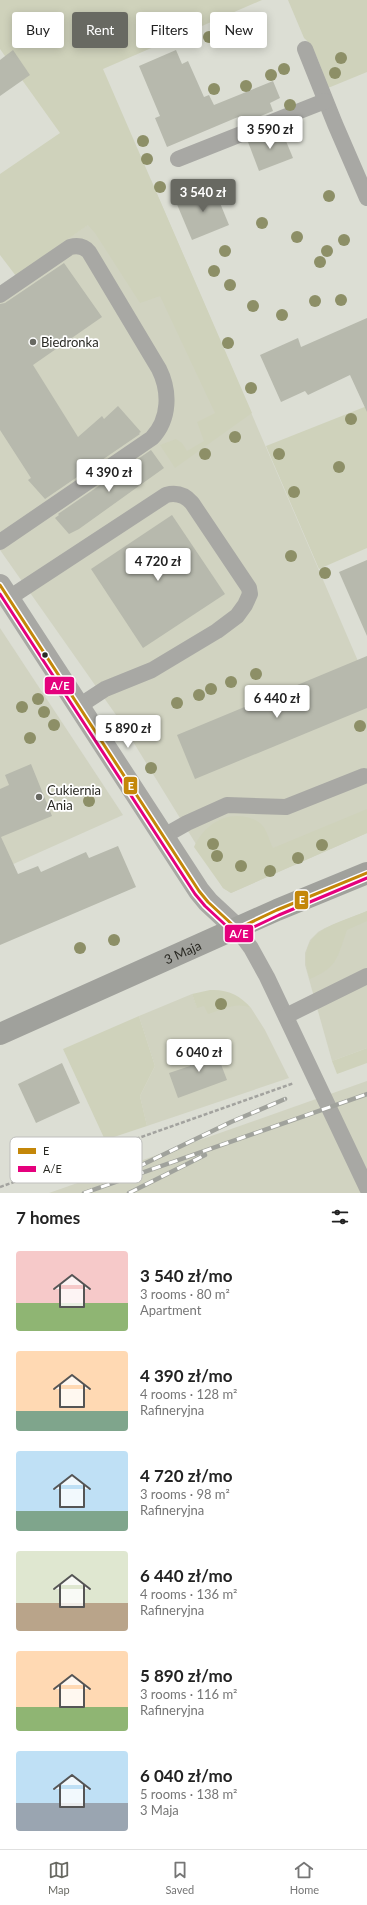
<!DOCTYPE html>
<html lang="en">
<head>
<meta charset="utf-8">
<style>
  body { margin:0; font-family:Lato,sans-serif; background:#f2f2f2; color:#222; height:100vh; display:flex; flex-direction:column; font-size:15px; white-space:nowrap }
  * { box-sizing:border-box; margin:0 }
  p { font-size:13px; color:#767676 }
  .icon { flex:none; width:22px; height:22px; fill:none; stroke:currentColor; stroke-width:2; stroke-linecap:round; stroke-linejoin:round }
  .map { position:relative; height:1193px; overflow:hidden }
  .details { display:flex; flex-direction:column; background:#fff; flex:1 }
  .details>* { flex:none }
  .hud { position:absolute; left:12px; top:12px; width:343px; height:36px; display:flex; gap:8px }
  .price { position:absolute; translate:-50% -34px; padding:0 9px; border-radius:4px; background:#fff; color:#222; font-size:13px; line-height:26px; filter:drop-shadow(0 1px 2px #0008) }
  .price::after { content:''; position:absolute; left:50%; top:24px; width:12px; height:9px; margin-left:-6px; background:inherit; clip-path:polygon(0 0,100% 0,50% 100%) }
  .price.selected { background:#686962; color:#fff }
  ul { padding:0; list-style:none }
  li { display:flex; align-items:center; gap:12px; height:100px; padding:0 16px }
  li span { display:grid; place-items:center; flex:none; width:112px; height:80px; border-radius:4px; color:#555 }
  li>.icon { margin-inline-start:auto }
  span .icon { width:48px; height:48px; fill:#fffc; stroke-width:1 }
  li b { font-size:17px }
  h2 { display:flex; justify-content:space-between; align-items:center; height:48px; padding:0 16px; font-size:17px }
  .tag { padding:0 14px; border-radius:4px; background:#fff; box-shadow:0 2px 10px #0003; font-size:14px; line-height:36px }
  .tag.selected { background:#686962; color:#fff }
  .dock { display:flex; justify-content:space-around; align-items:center; height:56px; border-top:1px solid #e0e0e0; background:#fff; font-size:11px; color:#767676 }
  .dock a { display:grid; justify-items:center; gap:2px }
  .dock .selected { color:#686962 }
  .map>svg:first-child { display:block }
</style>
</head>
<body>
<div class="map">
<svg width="367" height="1193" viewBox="0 0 367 1193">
  <rect width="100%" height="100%" fill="#dcded4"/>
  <!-- built -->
  <g fill="#d1d3c1">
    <polygon points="151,180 367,682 367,833 231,893 223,888 121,722 0,550 0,287"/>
    <polygon points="0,628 123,815 0,870"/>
    <polygon points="367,911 367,1048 332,1061 305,965 305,953 310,940 318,932 325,928"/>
    <polygon points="192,994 197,1007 204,1005 245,1005 251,1008 265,1030 289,1078 147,1126 140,1096 155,1066 139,1016"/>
    <polygon points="367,1081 367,1193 49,1193 285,1110"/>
  </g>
  <!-- green -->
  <g fill="#cfd2bb">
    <polygon points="0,0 262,0 103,69 252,413 175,468 160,445 176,439 182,443 187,451 204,441 197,422 215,413 160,296 140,303 95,233 88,225 16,276 0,255 0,174 60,133 0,49"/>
    <path d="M 288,0 L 367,0 L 367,72 L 328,88 C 323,75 316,47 304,38 Z"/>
    <polygon points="367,406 367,548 319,569 266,446"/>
    <path d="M 367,809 L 367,833 L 231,893 L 223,888 L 194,847 C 203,827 223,812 246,817 C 251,818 256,820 260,823 C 267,829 269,840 273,848 Z"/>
    <path d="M 367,911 L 367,921 L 347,930 C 337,958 338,967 310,979 C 294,931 331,926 367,911 Z"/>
    <path d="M 210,990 C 227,989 240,995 251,1008 C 237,1001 222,1010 208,1014 L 204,1006 L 197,1008 L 192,994 Z"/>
    <polygon points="139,1016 155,1066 140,1096 147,1126 105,1140 63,1049"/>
    <polygon points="367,1048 367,1063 337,1074 332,1061"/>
  </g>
  <!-- building -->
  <g fill="#b7b9ad">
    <polygon points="13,50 30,75 0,96 0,60"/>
    <polygon points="176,50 182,64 188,61 204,97 209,95 214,105 273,81 280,98 270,103 273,111 241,124 238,117 167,147 155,118 160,116 139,66"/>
    <polygon points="281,129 293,158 259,171 248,142"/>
    <polygon points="213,186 229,225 192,240 176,202"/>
    <polygon points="64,263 102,317 33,365 78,437 102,416 104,419 118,406 141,432 139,433 140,434 45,499 28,480 31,478 0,430 0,304 5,303"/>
    <polygon points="367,318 367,412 350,375 308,395 305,391 281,402 260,355 298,338 301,347"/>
    <polygon points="151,450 164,468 79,529 69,534 55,518 59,515 58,514"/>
    <polygon points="172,515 225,594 143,648 91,569"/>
    <polygon points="367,560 367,636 339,572"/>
    <polygon points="367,656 367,708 195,779 177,735"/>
    <polygon points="31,764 52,816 1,837 18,874 38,866 41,872 86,852 89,858 118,846 136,887 0,945 0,789 9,785 5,775"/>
    <polygon points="214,1046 227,1080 178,1098 169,1073 190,1066 187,1057"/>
    <polygon points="62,1063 80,1103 36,1123 18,1084"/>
  </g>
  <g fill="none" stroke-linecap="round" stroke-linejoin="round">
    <!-- path -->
    <polyline stroke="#a3a39f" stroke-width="2.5" stroke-dasharray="4 2" stroke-linecap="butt" points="0,1187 294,1083"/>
    <!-- service -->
    <g stroke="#a8a8a4" stroke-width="16">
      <polyline points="305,49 335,124 367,198"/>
      <polyline points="178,159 325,101"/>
      <path d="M 0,295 L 70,247 C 78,245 84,246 89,252 L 159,369 C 170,391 170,419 152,438 L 0,542"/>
      <path d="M 9,598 L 166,495 C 177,492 185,495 192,503 L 249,588 L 250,594 L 245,605 L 237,616 L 217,631 L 152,670 L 105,689 L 79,706"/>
      <polyline points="164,836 187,823 227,805 286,807 364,776"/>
      <polyline points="237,929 251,948 267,977 367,1188"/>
      <polyline points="286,1016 367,976"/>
    </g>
    <!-- minor -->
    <polyline stroke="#a8a8a4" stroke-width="22" points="0,585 199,891 208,902 237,929"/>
    <!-- primary -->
    <path stroke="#a0a19c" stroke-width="22" id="s1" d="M 0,1034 L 277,910 L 367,873"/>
    <!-- rail casing -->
    <g stroke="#a0a29c" stroke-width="4.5">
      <g id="rail">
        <polyline points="121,1175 231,1122 285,1099"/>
        <polyline points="84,1193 367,1094"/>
        <polyline points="129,1193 205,1155"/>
      </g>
    </g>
    <!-- rail -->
    <use href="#rail" stroke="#fff" stroke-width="3" stroke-dasharray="9" stroke-linecap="butt"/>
    <!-- bus-1 casing -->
    <g stroke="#fff" stroke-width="6">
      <g id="bus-1">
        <polyline points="0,585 199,891 208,902 237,929"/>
        <polyline points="237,929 277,910 367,873"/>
      </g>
    </g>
    <!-- bus-2 casing -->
    <g stroke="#fff" stroke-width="6">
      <polyline id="bus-2" points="0,594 195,894 205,906 234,933 239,934 279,915 367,878"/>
    </g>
    <!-- bus-1 -->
    <use href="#bus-1" stroke="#c48709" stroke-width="3"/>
    <!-- bus-2 -->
    <use href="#bus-2" stroke="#e5007d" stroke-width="3"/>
  </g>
  <!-- trees -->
  <g fill="#8d8f67">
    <circle cx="209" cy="37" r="6"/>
    <circle cx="341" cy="58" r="6"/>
    <circle cx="284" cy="69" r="6"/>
    <circle cx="335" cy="73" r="6"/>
    <circle cx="271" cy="75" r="6"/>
    <circle cx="246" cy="86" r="6"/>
    <circle cx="214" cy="89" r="6"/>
    <circle cx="290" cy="105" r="6"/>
    <circle cx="143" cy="141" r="6"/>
    <circle cx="147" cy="159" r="6"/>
    <circle cx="160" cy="187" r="6"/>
    <circle cx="329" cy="196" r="6"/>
    <circle cx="262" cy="223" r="6"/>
    <circle cx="297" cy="237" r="6"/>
    <circle cx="344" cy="240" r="6"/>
    <circle cx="225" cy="251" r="6"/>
    <circle cx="327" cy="251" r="6"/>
    <circle cx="320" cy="262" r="6"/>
    <circle cx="214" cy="271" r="6"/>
    <circle cx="230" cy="285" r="6"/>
    <circle cx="341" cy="300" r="6"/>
    <circle cx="315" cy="301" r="6"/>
    <circle cx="253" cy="306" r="6"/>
    <circle cx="282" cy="315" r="6"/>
    <circle cx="228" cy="343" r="6"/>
    <circle cx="251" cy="388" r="6"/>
    <circle cx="351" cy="419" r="6"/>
    <circle cx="235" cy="437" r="6"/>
    <circle cx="205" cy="454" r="6"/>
    <circle cx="279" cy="454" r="6"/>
    <circle cx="339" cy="467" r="6"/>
    <circle cx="294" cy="492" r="6"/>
    <circle cx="291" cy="556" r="6"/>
    <circle cx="325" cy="573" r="6"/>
    <circle cx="256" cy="674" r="6"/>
    <circle cx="231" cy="682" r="6"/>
    <circle cx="211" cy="689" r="6"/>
    <circle cx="199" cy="695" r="6"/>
    <circle cx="38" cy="699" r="6"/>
    <circle cx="177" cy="703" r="6"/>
    <circle cx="22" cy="707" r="6"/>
    <circle cx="44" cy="712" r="6"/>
    <circle cx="54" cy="725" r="6"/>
    <circle cx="360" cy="726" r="6"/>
    <circle cx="137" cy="728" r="6"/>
    <circle cx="30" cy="738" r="6"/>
    <circle cx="151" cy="768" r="6"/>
    <circle cx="89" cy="801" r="6"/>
    <circle cx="213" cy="844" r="6"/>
    <circle cx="322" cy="845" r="6"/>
    <circle cx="217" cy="856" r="6"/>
    <circle cx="298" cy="858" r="6"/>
    <circle cx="241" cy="866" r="6"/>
    <circle cx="270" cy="871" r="6"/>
    <circle cx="114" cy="940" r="6"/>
    <circle cx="80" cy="948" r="6"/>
    <circle cx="221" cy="1004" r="6"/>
  </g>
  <!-- markers -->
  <g fill="#686962" stroke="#fff" stroke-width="1.5">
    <circle cx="33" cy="342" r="4"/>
    <circle cx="39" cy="797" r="4"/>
  </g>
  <circle fill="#2a2a24" stroke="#fff" stroke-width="1.5" cx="45" cy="655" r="3.5"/>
  <g text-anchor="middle" stroke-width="3.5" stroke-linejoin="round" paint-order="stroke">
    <!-- poi labels -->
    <g font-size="13" fill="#2a2a24" stroke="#fff" text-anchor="start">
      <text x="41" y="347">Biedronka</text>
      <text x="47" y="795">Cukiernia<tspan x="47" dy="15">Ania</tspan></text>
    </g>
    <!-- street labels -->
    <g font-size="13" fill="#2a2a24" stroke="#fff">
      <text dy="5" stroke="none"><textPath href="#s1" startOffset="200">3 Maja</textPath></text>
    </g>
  </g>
  <!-- legend -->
  <rect x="10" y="1137" width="132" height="46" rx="6" fill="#fff" stroke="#bfbfbd" stroke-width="1"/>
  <rect x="18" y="1148" width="18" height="6" fill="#c48709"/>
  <rect x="18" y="1166" width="18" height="6" fill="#e5007d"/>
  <g font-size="11" fill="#2a2a24">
    <text x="43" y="1155">E</text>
    <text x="43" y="1173">A/E</text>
  </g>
  <g stroke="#fff" stroke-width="1.5">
    <rect x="44" y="676" width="31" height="19" rx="4" fill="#e5007d"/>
    <rect x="123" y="776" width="15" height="19" rx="4" fill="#c48709"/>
    <rect x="294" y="890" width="15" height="20" rx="4" fill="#c48709"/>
    <rect x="224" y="924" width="30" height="19" rx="4" fill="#e5007d"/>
  </g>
  <g font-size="11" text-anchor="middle" font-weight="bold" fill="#fff">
    <text x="60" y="690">A/E</text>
    <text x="131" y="790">E</text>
    <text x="302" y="904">E</text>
    <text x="239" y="938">A/E</text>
  </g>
</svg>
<b class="price" style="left:270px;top:150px">3 590 zł</b>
<b class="price selected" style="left:203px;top:213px">3 540 zł</b>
<b class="price" style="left:109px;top:493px">4 390 zł</b>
<b class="price" style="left:158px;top:582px">4 720 zł</b>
<b class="price" style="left:277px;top:719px">6 440 zł</b>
<b class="price" style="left:128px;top:749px">5 890 zł</b>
<b class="price" style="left:199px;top:1073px">6 040 zł</b>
<div class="hud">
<a class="tag">Buy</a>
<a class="tag selected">Rent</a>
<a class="tag">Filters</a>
<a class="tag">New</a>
</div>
</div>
<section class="details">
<h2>7 homes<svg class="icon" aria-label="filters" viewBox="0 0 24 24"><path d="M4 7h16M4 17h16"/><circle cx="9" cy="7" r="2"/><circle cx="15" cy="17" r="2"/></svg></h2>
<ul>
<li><span style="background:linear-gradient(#f6c9c9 65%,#8fb573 0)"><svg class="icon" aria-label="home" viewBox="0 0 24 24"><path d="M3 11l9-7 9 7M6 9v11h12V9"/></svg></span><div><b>3 540 zł/mo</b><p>3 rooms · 80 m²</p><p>Apartment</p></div></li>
<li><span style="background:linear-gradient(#ffd9b3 75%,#7fa58c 0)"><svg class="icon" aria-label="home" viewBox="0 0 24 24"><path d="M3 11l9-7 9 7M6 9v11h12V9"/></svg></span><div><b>4 390 zł/mo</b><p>4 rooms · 128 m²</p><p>Rafineryjna</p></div></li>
<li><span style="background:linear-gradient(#bfe0f5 75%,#7fa58c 0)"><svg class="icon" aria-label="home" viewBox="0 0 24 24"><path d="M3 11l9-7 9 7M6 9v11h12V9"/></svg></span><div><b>4 720 zł/mo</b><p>3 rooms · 98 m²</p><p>Rafineryjna</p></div></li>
<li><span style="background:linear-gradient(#dfe7d0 65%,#b9a48a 0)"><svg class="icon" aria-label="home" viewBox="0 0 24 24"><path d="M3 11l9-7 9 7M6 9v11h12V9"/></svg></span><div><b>6 440 zł/mo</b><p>4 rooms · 136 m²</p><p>Rafineryjna</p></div></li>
<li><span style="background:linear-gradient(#ffd9b3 70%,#8fb573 0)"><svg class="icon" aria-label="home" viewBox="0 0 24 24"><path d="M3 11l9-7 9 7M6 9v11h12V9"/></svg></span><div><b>5 890 zł/mo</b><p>3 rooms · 116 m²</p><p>Rafineryjna</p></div></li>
<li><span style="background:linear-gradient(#bfe0f5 65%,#9aa5b1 0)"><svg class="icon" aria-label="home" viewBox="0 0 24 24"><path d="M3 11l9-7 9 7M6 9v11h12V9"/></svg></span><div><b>6 040 zł/mo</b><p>5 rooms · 138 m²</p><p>3 Maja</p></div></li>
</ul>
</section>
<nav class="dock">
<a class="selected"><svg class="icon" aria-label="map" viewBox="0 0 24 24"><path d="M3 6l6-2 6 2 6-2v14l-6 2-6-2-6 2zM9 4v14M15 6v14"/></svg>Map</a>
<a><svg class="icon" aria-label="saved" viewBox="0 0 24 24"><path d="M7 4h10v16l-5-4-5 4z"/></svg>Saved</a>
<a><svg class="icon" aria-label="home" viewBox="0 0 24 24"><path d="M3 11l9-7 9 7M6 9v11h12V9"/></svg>Home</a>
</nav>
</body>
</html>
